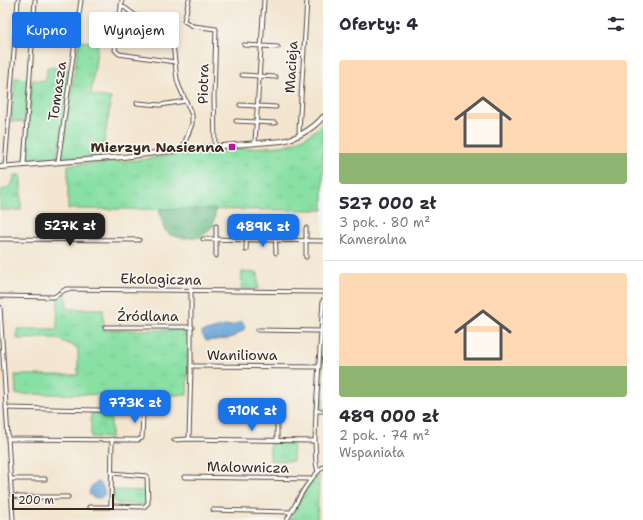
<!DOCTYPE html>
<html lang="pl">
<head>
<meta charset="utf-8">
<style>
  body { margin:0; font-family:"Shantell Sans",sans-serif; background:#f2f2f3; color:#2b2b33; height:100vh; display:flex; flex-direction:column; font-size:15px; white-space:nowrap }
  * { box-sizing:border-box; margin:0 }
  p { font-size:13px; color:#7c7c81 }
  .icon { flex:none; width:22px; height:22px; fill:none; stroke:currentColor; stroke-width:2; stroke-linecap:round; stroke-linejoin:round }
  .map { position:relative; flex:1; overflow:hidden }
  .sheet { display:flex; flex-direction:column; background:#fff; width:320px }
  .sheet>* { flex:none }
  .top-card { position:absolute; left:12px; top:12px; width:251px; height:36px; display:flex; gap:8px }
  .scale { position:absolute; left:12px; bottom:10px; width:102px; box-sizing:border-box; padding-left:4px; border:2px solid #3b2a1e; border-top:0; font-size:11px; line-height:14px; white-space:nowrap; color:#3b2a1e; -webkit-text-stroke:3px #f6f6f2; paint-order:stroke }
  .price { position:absolute; translate:-50% -34px; padding:0 9px; border-radius:8px; background:#1a73e8; color:#fff; font-size:13px; line-height:26px; filter:drop-shadow(0 1px 2px #0008) }
  .price::after { content:''; position:absolute; left:50%; top:24px; width:12px; height:9px; margin-left:-6px; background:inherit; clip-path:polygon(0 0,100% 0,50% 100%) }
  .price.current { background:#222; color:#fff }
  ul { padding:0; list-style:none }
  li { display:grid; align-content:center; gap:8px; height:212px; padding:0 16px }
  li+li { border-top:1px solid #e1e1e2 }
  li span { display:grid; place-items:center; height:124px; border-radius:4px; color:#555 }
  li>.icon { margin-inline-start:auto }
  span .icon { width:72px; height:72px; fill:#fffc; stroke-width:1 }
  li b { font-size:17px }
  h2 { display:flex; justify-content:space-between; align-items:center; height:48px; padding:0 16px; font-size:17px }
  .chip { padding:0 14px; border-radius:4px; background:#fff; box-shadow:0 2px 6px #0003; font-size:14px; line-height:36px }
  .chip.current { background:#1a73e8; color:#fff }
  main { display:flex; flex:1; min-height:0 }
  .map>svg:first-child { display:block }
</style>
</head>
<body>
<main>
<div class="map">
<svg width="323" height="520" viewBox="0 0 323 520">
  <defs>
    <pattern id="grass-tufts" width="24" height="20" patternUnits="userSpaceOnUse"><rect width="24" height="20" fill="#89e0a4"/><path d="M3 7l-1-3M5 7V3M7 7l1-3M15 17l-1-3M17 17v-4M19 17l1-3" fill="none" stroke="#77c08d"/></pattern>
    <pattern id="forest-crowns" width="20" height="18" patternUnits="userSpaceOnUse"><rect width="20" height="18" fill="#6ebe8a"/><path d="M2 6a3 3 0 1 1 6 0M12 15a3 3 0 1 1 6 0" fill="none" stroke="#5c9b70"/></pattern>
  </defs>
  <rect width="100%" height="100%" fill="#f6f6f2"/>
  <filter id="ink" filterUnits="userSpaceOnUse"><feTurbulence type="fractalNoise" baseFrequency=".025" numOctaves="2"/><feDisplacementMap in="SourceGraphic" scale="8" xChannelSelector="R" yChannelSelector="G"/><feConvolveMatrix kernelMatrix="1 2 1 2 8 2 1 2 1" color-interpolation-filters="sRGB"/></filter>
  <filter id="wash" filterUnits="userSpaceOnUse"><feTurbulence type="fractalNoise" baseFrequency=".012" numOctaves="4" result="noise"/><feDisplacementMap in="SourceGraphic" scale="16" xChannelSelector="R" yChannelSelector="G"/><feGaussianBlur stdDeviation="0.9" result="paint"/><feColorMatrix in="noise" values="0 0 0 0 0 0 0 0 0 0 0 0 0 0 0 0 0 1.4 0 .05"/><feComposite in="paint" operator="in"/></filter>
  <g filter="url(#wash)">
    <rect width="100%" height="100%" fill="#f3e5cf"/>
    <!-- grass -->
    <g fill="url(#grass-tufts)" stroke="#628561">
      <polygon points="79,41 98,43 91,95 111,98 102,157 61,159"/>
      <polygon points="47,67 71,70 57,159 25,162 32,80 46,81"/>
      <polygon points="15,78 28,79 25,122 11,121"/>
      <path d="M 323,123 L 323,210 L 68,209 L 68,165 L 139,160 L 197,152 L 281,146 C 297,143 312,135 323,123 Z"/>
      <path d="M 14,175 L 21,175 L 21,210 L 0,210 L 0,191 C 8,188 14,185 14,175 Z"/>
      <polygon points="242,272 258,273 258,289 241,289"/>
      <polygon points="64,293 66,293 67,309 103,309 104,330 189,330 187,395 16,394 15,375 78,375 78,348 56,338 17,339 17,329 57,329 58,298"/>
      <polygon points="323,335 323,409 318,409"/>
      <polygon points="111,412 111,438 91,437 91,413"/>
      <polygon points="270,443 293,443 293,461 270,460"/>
      <polygon points="319,475 317,520 290,520 305,490"/>
      <polygon points="114,490 146,491 146,503 143,505 116,503 114,501"/>
    </g>
    <!-- forest -->
    <polygon fill="url(#forest-crowns)" stroke="#547454" points="159,209 216,209 213,226 201,237 183,238 170,235 164,229"/>
    <!-- water -->
    <g fill="#63a0d4" stroke="#4f6579">
      <polygon points="241,321 245,325 244,330 233,337 227,339 206,341 202,334 202,332 225,326 234,325"/>
      <path d="M 98,482 C 103,486 104,488 105,494 L 101,498 C 96,498 92,498 89,494 C 89,488 93,483 98,482 Z"/>
    </g>
  </g>
  <g filter="url(#ink)">
    <g fill="none" stroke-linecap="round" stroke-linejoin="round">
      <!-- minor casing -->
      <g stroke="#574639" stroke-width="5">
        <g id="minor">
          <polyline points="122,0 115,50 119,54 175,62 177,79 179,86 192,115 192,124 183,147 184,149"/>
          <polyline points="189,0 184,21 193,26 216,29 214,96 215,146"/>
          <polyline points="121,5 173,43 175,62"/>
          <polyline points="244,45 278,47"/>
          <polyline points="242,75 276,77"/>
          <polyline points="137,103 160,105 186,101"/>
          <polyline points="240,105 276,107"/>
          <polyline points="236,121 275,123"/>
          <polyline points="300,135 299,131 307,0"/>
          <polyline points="255,143 264,0"/>
          <polyline points="58,162 81,0"/>
          <polyline points="24,165 35,0"/>
          <polyline points="5,166 18,0"/>
          <polyline points="275,230 276,253"/>
          <polyline points="0,239 139,240"/>
          <polyline points="203,239 323,241"/>
          <polyline points="246,250 247,227"/>
          <polyline points="216,256 216,226"/>
          <polyline points="306,257 306,228"/>
          <polyline points="0,296 54,297 66,289 323,292"/>
          <polyline points="0,307 13,520"/>
          <polyline points="105,327 192,327"/>
          <polyline points="258,330 321,331"/>
          <polyline points="191,366 319,367"/>
          <polyline points="6,408 141,411 143,414 142,438 138,440 8,439"/>
          <polyline points="277,408 277,440"/>
          <polyline points="316,411 323,411"/>
          <polyline points="189,439 191,366 191,291"/>
          <polyline points="174,440 189,439 315,441"/>
          <polyline points="318,472 316,463 315,441 316,411 323,300"/>
          <polyline points="184,477 311,479"/>
          <polyline points="11,479 45,479"/>
          <polyline points="11,495 19,497 68,497"/>
          <polyline points="111,506 112,439"/>
          <polyline points="89,507 109,507 111,506 144,507 148,503 147,476 112,473"/>
          <polyline points="213,510 291,512"/>
          <path d="M 287,520 C 298,500 305,483 323,467"/>
        </g>
      </g>
      <!-- tertiary casing -->
      <g stroke="#574639" stroke-width="6">
        <path id="tertiary" d="M 0,167 L 123,157 L 187,149 L 282,141 C 297,138 313,129 323,117"/>
      </g>
      <!-- minor -->
      <use href="#minor" stroke="#fff" stroke-width="3"/>
      <!-- tertiary -->
      <use href="#tertiary" stroke="#fff" stroke-width="4"/>
    </g>
  </g>
  <!-- markers -->
  <rect fill="#b5179e" stroke="#f6f6f2" stroke-width="1.5" x="228" y="143" width="8" height="8" rx="2"/>
  <g text-anchor="middle" stroke-width="3.5" stroke-linejoin="round" paint-order="stroke">
    <!-- street labels -->
    <g font-size="14" fill="#3b2a1e" stroke="#f6f6f2">
      <text transform="translate(291 67) rotate(-87)" y="5">Macieja</text>
      <text transform="translate(203 84) rotate(-89)" y="5">Piotra</text>
      <text transform="translate(57 91) rotate(-82)" y="5">Tomasza</text>
      <text transform="translate(161 279) rotate(1)" y="5">Ekologiczna</text>
      <text x="148" y="321">Źródlana</text>
      <text x="242" y="360">Waniliowa</text>
      <text transform="translate(248 467) rotate(1)" y="5">Malownicza</text>
    </g>
    <!-- poi labels -->
    <g font-size="14" font-weight="bold" fill="#3b2a1e" stroke="#f6f6f2" text-anchor="end">
      <text x="224" y="152">Mierzyn Nasienna</text>
    </g>
  </g>
</svg>
<div class="scale">200 m</div>
<b class="price current" style="left:70px;top:247px">527K zł</b>
<b class="price" style="left:263px;top:248px">489K zł</b>
<b class="price" style="left:135px;top:424px">773K zł</b>
<b class="price" style="left:252px;top:432px">710K zł</b>
<div class="top-card">
<a class="chip current">Kupno</a>
<a class="chip">Wynajem</a>
</div>
</div>
<section class="sheet">
<h2>Oferty: 4<svg class="icon" aria-label="filters" viewBox="0 0 24 24"><path d="M4 7h16M4 17h16"/><circle cx="9" cy="7" r="2"/><circle cx="15" cy="17" r="2"/></svg></h2>
<ul>
<li><span style="background:linear-gradient(#ffd9b3 75%,#8fb573 0)"><svg class="icon" aria-label="home" viewBox="0 0 24 24"><path d="M3 11l9-7 9 7M6 9v11h12V9"/></svg></span><div><b>527 000 zł</b><p>3 pok. · 80 m²</p><p>Kameralna</p></div></li>
<li><span style="background:linear-gradient(#ffd9b3 75%,#8fb573 0)"><svg class="icon" aria-label="home" viewBox="0 0 24 24"><path d="M3 11l9-7 9 7M6 9v11h12V9"/></svg></span><div><b>489 000 zł</b><p>2 pok. · 74 m²</p><p>Wspaniała</p></div></li>
</ul>
</section>
</main>
</body>
</html>
